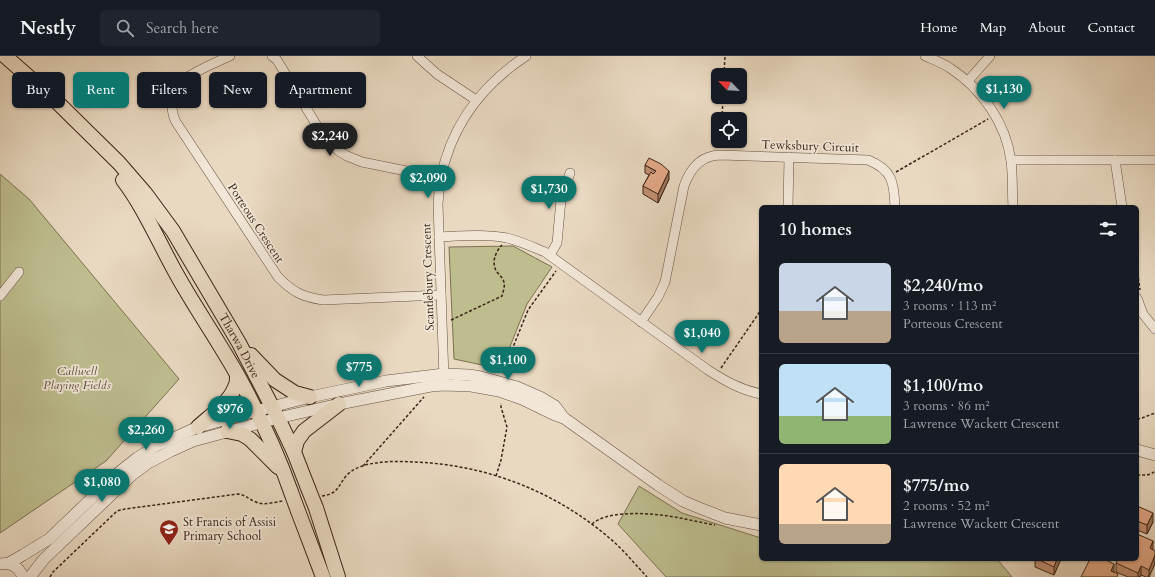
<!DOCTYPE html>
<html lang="en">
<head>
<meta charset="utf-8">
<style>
  body { margin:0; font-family:Cardo,serif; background:#20242c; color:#f1f3f6; height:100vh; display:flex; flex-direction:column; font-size:15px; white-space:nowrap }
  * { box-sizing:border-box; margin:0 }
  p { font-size:13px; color:#9ea1a6 }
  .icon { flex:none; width:22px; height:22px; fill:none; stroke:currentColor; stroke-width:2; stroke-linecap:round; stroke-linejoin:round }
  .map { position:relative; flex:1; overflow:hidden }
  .details { position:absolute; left:759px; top:149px; width:380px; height:356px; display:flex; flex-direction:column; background:#171b24; border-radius:6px; box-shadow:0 1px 3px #0004 }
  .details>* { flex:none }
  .hud { position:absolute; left:12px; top:16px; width:380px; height:36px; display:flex; gap:8px }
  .needle { width:26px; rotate:295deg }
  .controls { position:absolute; left:711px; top:12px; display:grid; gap:8px }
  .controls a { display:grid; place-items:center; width:36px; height:36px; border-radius:6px; background:#171b24; box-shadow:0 1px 3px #0004; font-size:20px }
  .price { position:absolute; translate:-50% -34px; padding:0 9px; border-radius:14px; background:#0f766e; color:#fff; font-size:13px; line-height:26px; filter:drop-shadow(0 1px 2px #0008) }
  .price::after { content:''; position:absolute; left:50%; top:24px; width:12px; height:9px; margin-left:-6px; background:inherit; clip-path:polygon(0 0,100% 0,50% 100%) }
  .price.current { background:#222; color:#fff }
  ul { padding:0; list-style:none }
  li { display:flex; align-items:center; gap:12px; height:100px; padding:0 20px }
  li+li { border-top:1px solid #363941 }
  li span { display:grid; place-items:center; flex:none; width:112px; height:80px; border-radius:6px; color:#555 }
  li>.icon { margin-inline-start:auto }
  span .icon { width:48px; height:48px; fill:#fffc; stroke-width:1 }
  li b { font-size:17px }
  h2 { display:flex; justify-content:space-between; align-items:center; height:48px; padding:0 20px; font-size:17px }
  .tag { padding:0 14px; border-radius:6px; background:#171b24; box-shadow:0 1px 3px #0004; font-size:14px; line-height:36px }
  .tag.current { background:#0f766e; color:#fff }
  header { display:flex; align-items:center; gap:24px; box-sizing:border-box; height:56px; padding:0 20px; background:#171b24; border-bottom:1px solid #363941 }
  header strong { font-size:19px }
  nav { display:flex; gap:22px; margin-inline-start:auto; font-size:14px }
  .search { width:280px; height:36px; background:#20242c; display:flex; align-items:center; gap:10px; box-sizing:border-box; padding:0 14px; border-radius:6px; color:#9ea1a6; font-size:15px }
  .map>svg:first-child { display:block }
</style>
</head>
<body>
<header>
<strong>Nestly</strong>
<div class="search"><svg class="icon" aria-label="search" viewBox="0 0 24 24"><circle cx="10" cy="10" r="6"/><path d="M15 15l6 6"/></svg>Search here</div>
<nav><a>Home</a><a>Map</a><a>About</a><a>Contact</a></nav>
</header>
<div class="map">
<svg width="1155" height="521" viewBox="0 0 1155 521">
  <rect width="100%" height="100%" fill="#e9d9c1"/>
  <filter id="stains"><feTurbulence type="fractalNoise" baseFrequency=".005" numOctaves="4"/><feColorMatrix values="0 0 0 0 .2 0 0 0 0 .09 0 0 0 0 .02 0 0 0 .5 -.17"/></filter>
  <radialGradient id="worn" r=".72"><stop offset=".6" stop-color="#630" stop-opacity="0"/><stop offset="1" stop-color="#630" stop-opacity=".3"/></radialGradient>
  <!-- park -->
  <g fill="#bdbd8e" stroke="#7c7052">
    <polygon points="0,118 29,143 179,323 106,405 0,477"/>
    <polygon points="513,190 552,211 527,248 501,313 454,303 449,191"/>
    <polygon points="639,430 682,457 761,482 761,503 997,503 1012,521 666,521 618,468"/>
  </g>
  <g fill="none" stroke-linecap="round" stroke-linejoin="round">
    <!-- minor casing -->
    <g stroke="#665142" stroke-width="10">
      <g id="minor">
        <path d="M 230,0 C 217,6 190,17 181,26 C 170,37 170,54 176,66 L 278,221 C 293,236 302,241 323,244 L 441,239"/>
        <polyline points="272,0 277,4 322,78 327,85 340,96 347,100 362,106 441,122"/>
        <polyline points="417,0 437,18 476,44"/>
        <path d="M 925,0 C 934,4 943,7 950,12 C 982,33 1006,67 1011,105 C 1013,120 1012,136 1013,151"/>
        <polyline points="968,25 990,0"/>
        <polyline points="1011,104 1155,104"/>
        <polyline points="1115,104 1122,151"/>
        <polyline points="788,151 789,101"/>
        <path d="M 439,181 C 461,180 485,178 507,182 C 520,185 533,191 545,196 L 708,314 C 725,325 741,334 761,338"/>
        <polyline points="550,199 557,187 561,144 570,117"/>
        <polyline points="0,240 19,216"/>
        <polyline points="1137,242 1143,258 1155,273"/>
        <path d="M 641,266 L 658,241 L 665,226 L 684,130 C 690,113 701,99 721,99 L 868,104 C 893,114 894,127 895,151"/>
        <path d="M 444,323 L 438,148 C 439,139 439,130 441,121 C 452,68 482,29 526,0"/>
      </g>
    </g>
    <!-- tertiary casing -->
    <g stroke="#665142" stroke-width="12">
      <g id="tertiary">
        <polyline points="1137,394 1155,399"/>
        <polyline points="9,507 23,499 49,483 118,417 137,402 156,390 198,371 256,355 310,341 386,325 444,318 469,319 481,321 517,331 540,341 555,350 564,362 658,429 683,445 697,451 725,462 761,469"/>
        <path d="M 0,508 C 11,506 19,511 23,521"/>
        <polyline points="30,521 44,503 132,419 148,407 171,395 193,385 278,362 339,348 431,330 444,329 471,330 499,335 522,343 555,359 564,362"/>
      </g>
    </g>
    <!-- primary casing -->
    <g stroke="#3b2417" stroke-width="16">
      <g id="primary">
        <path id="s1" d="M 5,0 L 57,46 L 119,107 L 145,137 L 173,175 L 239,287 L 278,362 L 294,396 L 308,432"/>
        <path d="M 123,124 C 145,153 159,187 177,219 C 196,253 219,286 238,320 C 259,358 277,396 291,436"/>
        <polyline points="251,299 275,324 295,337 310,341"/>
        <path d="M 198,371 C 210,360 229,347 235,331 C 237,328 237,323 237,319"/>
        <polyline points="227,375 242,378 250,383 278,411"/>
        <polyline points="294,396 297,385 304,375 339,348"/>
        <polyline points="316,452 338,521"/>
        <polyline points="298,455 323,521"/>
      </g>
    </g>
    <!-- path -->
    <g stroke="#3b2417" stroke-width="1.5" stroke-dasharray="3 2" stroke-linecap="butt">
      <polyline points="724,19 725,0"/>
      <polyline points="722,63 723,41"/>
      <polyline points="721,91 722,85"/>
      <polyline points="896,116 988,63"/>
      <polyline points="1137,212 1140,234"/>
      <path d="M 451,264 L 502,240 C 503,236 505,231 504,227 C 504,223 500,220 497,216 C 491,208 495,196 502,189"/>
      <polyline points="721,312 761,254"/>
      <polyline points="504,318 509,301 528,254 556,215"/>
      <polyline points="1137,363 1142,362 1155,357"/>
      <polyline points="363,410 424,341"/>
      <path d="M 1137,419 C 1144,419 1150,420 1155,415"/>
      <polyline points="496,420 501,404 507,371 501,351 501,347"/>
      <path d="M 322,440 C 338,438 338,430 346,420 C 353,412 366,408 376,407 C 393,404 414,406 431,407 C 496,413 557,438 607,480 C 622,492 634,507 647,521"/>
      <path d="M 592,468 C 606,455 643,457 661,459 C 679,461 697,466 715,469"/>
      <path d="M 50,521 L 53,516 L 117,455 L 125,453 L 238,438 C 246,439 248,443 256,446 C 264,450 274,446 283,445"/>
    </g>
    <!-- minor -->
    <use href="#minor" stroke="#f1e6d7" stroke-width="9"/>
    <!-- tertiary -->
    <use href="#tertiary" stroke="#f1e6d7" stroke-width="11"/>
    <!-- primary -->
    <use href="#primary" stroke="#e9d9c1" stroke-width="14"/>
    <!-- primary-bridge casing -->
    <g stroke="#3b2417" stroke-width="16" stroke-linecap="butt">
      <g id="primary-bridge">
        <polyline points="308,432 316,452"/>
        <polyline points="291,436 298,455"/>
      </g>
    </g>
    <!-- primary-bridge -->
    <use href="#primary-bridge" stroke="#e9d9c1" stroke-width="14"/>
  </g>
  <!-- wall -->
  <g fill="#c39073" stroke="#3b2417">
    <polygon points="645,109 669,123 658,147 643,138 643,130 649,119 645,117"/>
    <polygon points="1137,450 1153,466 1147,478 1137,474"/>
    <polygon points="1153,485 1149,521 1146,521 1141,519 1140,521 1128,521 1116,516 1116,507 1137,503"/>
    <polygon points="1035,503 1061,503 1054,519 1035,511"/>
  </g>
  <!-- shaded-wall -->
  <g fill="#9f765e" stroke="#3b2417">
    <polygon points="669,115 669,123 658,147 658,138"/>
    <polygon points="1153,457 1153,466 1147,478 1147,469"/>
    <polygon points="1153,485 1153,494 1150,492"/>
    <polygon points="1155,499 1155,508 1149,521 1149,514"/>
    <polygon points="1057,503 1061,503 1054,519 1054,511"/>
    <polygon points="1114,508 1114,516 1111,515"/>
    <polygon points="1141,510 1141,519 1140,521 1138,521 1138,517"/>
  </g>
  <!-- building -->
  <g fill="#e3a886" stroke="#3b2417">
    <polygon points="649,102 661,108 669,115 658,138 643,130 651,116 653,118 656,115 645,109"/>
    <polygon points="1137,450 1153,457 1147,469 1137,465"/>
    <polygon points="1137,478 1153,485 1150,492 1155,495 1155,499 1149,514 1141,510 1138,517 1116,507 1118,503 1137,503"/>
    <polygon points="1037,503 1057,503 1054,511"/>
    <polygon points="1090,503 1104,503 1114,508 1111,515 1118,518 1117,521 1081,521"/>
  </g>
  <!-- icons -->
  <defs>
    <g id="school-pin" transform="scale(1)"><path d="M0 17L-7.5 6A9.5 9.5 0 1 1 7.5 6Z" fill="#8f2418" stroke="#f1e6d7"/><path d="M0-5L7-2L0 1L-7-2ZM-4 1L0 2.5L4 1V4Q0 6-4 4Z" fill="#fff"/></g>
  </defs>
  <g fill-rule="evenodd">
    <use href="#school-pin" x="169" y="473"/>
  </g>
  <g text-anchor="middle" stroke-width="3.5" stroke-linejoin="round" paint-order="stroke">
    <!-- street labels -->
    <g font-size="12" fill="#3b2417" stroke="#f1e6d7">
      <text transform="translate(810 90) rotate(2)" y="4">Tewksbury Circuit</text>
      <text transform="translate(256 167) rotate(57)" y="4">Porteous Crescent</text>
      <text transform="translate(428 221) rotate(-92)" y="4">Scantlebury Crescent</text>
      <text dy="4" stroke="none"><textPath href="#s1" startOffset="376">Tharwa Drive</textPath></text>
    </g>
    <!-- park labels -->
    <g font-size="12" font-style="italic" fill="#5c4a35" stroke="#f1e6d7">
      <text x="77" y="319">Callwell<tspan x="77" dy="14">Playing Fields</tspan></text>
    </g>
    <!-- poi labels -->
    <g font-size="12" fill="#3b2417" stroke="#f1e6d7" text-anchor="start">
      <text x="183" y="470">St Francis of Assisi<tspan x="183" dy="14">Primary School</tspan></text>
    </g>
  </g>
  <rect width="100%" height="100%" filter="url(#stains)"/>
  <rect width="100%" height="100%" fill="url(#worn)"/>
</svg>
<div class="controls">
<a><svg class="needle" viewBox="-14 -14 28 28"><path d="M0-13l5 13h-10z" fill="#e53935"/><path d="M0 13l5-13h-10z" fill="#9ea1a6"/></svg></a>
<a><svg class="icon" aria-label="locate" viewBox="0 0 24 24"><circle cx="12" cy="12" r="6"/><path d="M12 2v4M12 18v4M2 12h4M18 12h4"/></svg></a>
</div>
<b class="price" style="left:1004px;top:54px">$1,130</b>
<b class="price current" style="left:330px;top:101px">$2,240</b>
<b class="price" style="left:428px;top:143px">$2,090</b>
<b class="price" style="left:549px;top:154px">$1,730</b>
<b class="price" style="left:702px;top:298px">$1,040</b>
<b class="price" style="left:508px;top:325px">$1,100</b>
<b class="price" style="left:359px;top:332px">$775</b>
<b class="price" style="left:230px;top:374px">$976</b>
<b class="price" style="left:146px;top:395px">$2,260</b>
<b class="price" style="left:102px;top:447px">$1,080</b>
<div class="hud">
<a class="tag">Buy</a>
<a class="tag current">Rent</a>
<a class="tag">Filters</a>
<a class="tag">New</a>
<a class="tag">Apartment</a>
</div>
<section class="details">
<h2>10 homes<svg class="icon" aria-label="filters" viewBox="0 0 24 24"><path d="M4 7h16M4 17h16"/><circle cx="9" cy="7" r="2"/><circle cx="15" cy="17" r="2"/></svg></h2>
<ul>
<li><span style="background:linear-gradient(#c9d6e8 60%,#b9a48a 0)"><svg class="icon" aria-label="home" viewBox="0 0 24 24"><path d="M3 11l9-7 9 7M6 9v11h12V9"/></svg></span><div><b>$2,240/mo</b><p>3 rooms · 113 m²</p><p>Porteous Crescent</p></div></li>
<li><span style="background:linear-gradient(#bfe0f5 65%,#8fb573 0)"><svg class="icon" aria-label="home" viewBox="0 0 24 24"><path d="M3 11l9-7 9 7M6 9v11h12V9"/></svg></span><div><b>$1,100/mo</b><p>3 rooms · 86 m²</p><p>Lawrence Wackett Crescent</p></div></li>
<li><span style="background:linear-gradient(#ffd9b3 75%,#b9a48a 0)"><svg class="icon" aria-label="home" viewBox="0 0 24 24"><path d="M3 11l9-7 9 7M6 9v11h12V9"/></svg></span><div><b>$775/mo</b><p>2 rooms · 52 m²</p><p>Lawrence Wackett Crescent</p></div></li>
</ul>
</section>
</div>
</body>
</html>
